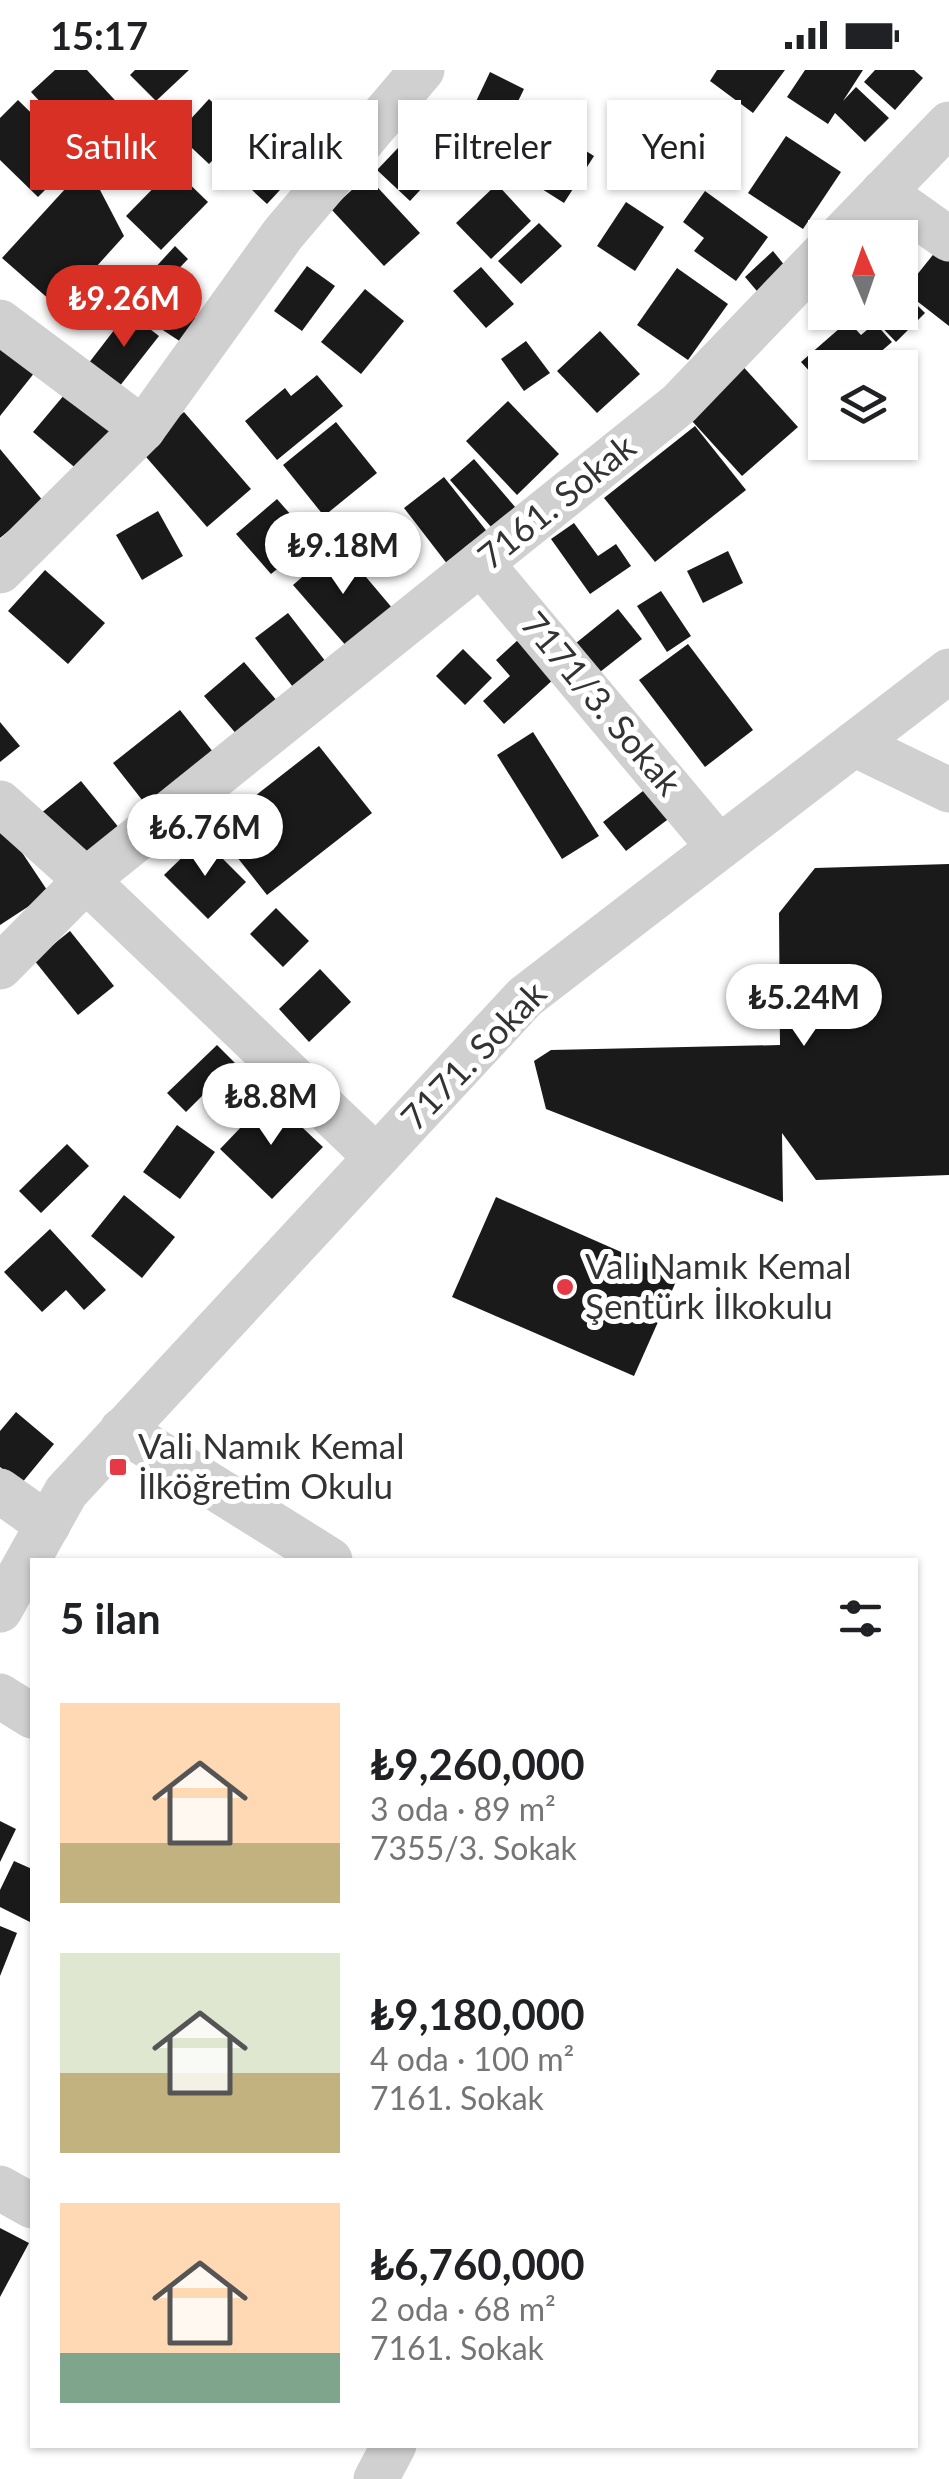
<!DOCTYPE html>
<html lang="tr">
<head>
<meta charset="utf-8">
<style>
  body { margin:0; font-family:Lato,sans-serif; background:#f2f2f2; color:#202124; height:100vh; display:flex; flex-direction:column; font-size:38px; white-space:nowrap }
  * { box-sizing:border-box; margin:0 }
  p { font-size:32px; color:#757577 }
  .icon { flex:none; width:55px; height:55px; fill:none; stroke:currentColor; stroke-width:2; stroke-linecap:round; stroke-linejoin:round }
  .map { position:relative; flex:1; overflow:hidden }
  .sheet { position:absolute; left:30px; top:1488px; width:888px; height:890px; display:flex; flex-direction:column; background:#fff; border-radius:0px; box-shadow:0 2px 8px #0004 }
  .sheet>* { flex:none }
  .top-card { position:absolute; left:30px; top:30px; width:890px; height:90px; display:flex; gap:20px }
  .needle { width:65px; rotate:358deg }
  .controls { position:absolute; left:808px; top:150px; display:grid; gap:20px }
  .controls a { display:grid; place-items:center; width:110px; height:110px; border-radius:0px; background:#fff; box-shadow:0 2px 8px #0004; font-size:50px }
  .price { position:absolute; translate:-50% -85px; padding:0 22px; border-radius:35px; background:#fff; color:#222; font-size:32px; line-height:65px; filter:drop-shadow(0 2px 5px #0008) }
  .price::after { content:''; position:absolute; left:50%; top:60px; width:30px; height:22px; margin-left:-15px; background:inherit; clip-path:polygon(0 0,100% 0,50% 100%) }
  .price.on { background:#d93025; color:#fff }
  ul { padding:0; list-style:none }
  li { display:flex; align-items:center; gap:30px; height:250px; padding:0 30px }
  li span { display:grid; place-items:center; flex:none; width:280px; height:200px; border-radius:0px; color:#555 }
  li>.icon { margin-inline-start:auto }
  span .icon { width:120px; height:120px; fill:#fffc; stroke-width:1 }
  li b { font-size:42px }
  h2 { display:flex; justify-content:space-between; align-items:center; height:120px; padding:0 30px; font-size:42px }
  .chip { padding:0 35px; border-radius:0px; background:#fff; box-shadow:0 2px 8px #0004; font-size:35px; line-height:90px }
  .chip.on { background:#d93025; color:#fff }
  .status { display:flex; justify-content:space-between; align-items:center; height:70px; padding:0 50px; background:#fff; direction:ltr }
  .status svg { height:28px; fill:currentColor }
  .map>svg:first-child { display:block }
</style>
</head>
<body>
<div class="status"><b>15:17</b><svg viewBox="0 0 49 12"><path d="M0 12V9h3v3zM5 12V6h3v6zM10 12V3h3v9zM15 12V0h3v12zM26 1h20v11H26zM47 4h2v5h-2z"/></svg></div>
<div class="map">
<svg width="949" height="2409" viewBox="0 0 949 2409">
  <rect width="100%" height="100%" fill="#fff"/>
  <!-- building -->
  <g fill="#1a1a1a">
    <polygon points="55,0 87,0 163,82 122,120 31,22"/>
    <polygon points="135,0 189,0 156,31 130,5"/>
    <polygon points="717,0 785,0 753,43 710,11"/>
    <polygon points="805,0 863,0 843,31 856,17 889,48 865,72 835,43 828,54 787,27"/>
    <polygon points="875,0 914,0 923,8 895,40 864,12"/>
    <polygon points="490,2 524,19 495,79 461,63"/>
    <polygon points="209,29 242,60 209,94 177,64"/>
    <polygon points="18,30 77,88 38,127 0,90 0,48"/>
    <polygon points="672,34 723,74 686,120 635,81"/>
    <polygon points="533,48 594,86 564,133 504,95"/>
    <polygon points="416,59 448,90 410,131 377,100"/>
    <polygon points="786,66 841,102 803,159 748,123"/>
    <polygon points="274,68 304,94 267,134 238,107"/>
    <polygon points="87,95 124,166 59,238 2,188"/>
    <polygon points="173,98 208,132 161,180 126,146"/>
    <polygon points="367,106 420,163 384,196 331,139"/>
    <polygon points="497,114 531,151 491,189 456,153"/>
    <polygon points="705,121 768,167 736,211 694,181 704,168 683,152"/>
    <polygon points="626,132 664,157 635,201 597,176"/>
    <polygon points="539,153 562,176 521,214 498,191"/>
    <polygon points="944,171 949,176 949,256 904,221"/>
    <polygon points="175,176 188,189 166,212 153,200"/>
    <polygon points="773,181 790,202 762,227 745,207"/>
    <polygon points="307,196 335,216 302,261 274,241"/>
    <polygon points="481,197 514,234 486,258 453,221"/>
    <polygon points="677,198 728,234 688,290 637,255"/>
    <polygon points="900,218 925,243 896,272 867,242 900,242"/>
    <polygon points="365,219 404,251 361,304 321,272"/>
    <polygon points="165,227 197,249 181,272 149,251"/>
    <polygon points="128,242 159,266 119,317 88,294"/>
    <polygon points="848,251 861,265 875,253 892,272 878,284 890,298 825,298 825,318 801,292"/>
    <polygon points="600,261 640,304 597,343 557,301"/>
    <polygon points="526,271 550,303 524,321 501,289"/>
    <polygon points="0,274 43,292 0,346"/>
    <polygon points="738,291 798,357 742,406 682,340"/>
    <polygon points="317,305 343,336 277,390 245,351 285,318 291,326"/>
    <polygon points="75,312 121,352 79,401 33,362"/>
    <polygon points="508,331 559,384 517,425 466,371"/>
    <polygon points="184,342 251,419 207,457 140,380"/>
    <polygon points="336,352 377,403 324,446 283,395"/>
    <polygon points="695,356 746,420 655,492 604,428"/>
    <polygon points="0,379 44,432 0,468"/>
    <polygon points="474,389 516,438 492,458 450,410"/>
    <polygon points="444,407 489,464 448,495 404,438"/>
    <polygon points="277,429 313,470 271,504 236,464"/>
    <polygon points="158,441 183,486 142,510 116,465"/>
    <polygon points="574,453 598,486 616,474 631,496 590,524 551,469"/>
    <polygon points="399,454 417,476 385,502 366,479"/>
    <polygon points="339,475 393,539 348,578 293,515"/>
    <polygon points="728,481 743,513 703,533 687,501"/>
    <polygon points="45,500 105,553 68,594 8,541"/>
    <polygon points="661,521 691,566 667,582 637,536"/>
    <polygon points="618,539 642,569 600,602 576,573"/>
    <polygon points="288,543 333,601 300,626 255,568"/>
    <polygon points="519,569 555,608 504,654 483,631 510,606 496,590"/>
    <polygon points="688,574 753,660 705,697 639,610"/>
    <polygon points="463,579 492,608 465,635 436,606"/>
    <polygon points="244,592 284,639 244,673 204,626"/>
    <polygon points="180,640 217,687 150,740 113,693"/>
    <polygon points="0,652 20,676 0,692"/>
    <polygon points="533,662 599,766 562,789 497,685"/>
    <polygon points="319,676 372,743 267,825 214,758"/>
    <polygon points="81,711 120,759 78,792 40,744"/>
    <polygon points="652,714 675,744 626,781 603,752"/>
    <polygon points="5,757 49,823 0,855 0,761"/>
    <polygon points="202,768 246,812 208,849 164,805"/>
    <polygon points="949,794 949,1105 816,1110 782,1063 783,1132 546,1039 534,991 551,980 780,975 779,843 815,798"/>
    <polygon points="276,838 309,871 283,897 250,864"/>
    <polygon points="70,861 114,916 78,945 34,890"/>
    <polygon points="320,899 351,932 309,972 279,939"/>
    <polygon points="217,975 235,993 186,1042 167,1023"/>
    <polygon points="270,1027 323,1077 272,1129 220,1079"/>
    <polygon points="177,1055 215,1082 180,1129 143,1102"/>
    <polygon points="67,1074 89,1096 41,1143 19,1121"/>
    <polygon points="124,1125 175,1167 142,1208 91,1166"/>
    <polygon points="496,1127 678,1207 634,1306 452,1227"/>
    <polygon points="50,1159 106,1220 84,1240 66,1220 42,1242 4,1202"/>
    <polygon points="16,1342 54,1374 21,1414 0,1397 0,1361"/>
    <polygon points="0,1751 16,1759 0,1792"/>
    <polygon points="14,1791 32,1799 32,1853 0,1837 0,1820"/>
    <polygon points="0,1856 17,1863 0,1906"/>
    <polygon points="0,2158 29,2173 0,2227"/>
  </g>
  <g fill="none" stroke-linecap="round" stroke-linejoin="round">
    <!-- minor -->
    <g stroke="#d0d0d0" stroke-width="45">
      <polyline points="883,122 949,169"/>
      <polyline points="839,168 949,54"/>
      <polyline points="0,252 143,359"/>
      <polyline points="481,493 719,777"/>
      <polyline points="0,501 143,359 283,164 422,0"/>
      <polyline points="854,674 949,720"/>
      <polyline points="0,733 86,810 376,1087"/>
      <polyline points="0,897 86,810 679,334 825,182"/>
      <polyline points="122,1360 330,1490"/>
      <polyline points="0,1421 48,1455"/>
      <polyline points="0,1540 66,1422 525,927 949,601"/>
      <polyline points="0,1626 32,1646"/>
      <polyline points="0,2118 32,2136"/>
      <polyline points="376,2409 394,2375"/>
    </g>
  </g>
  <!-- markers -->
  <g fill="#e63946" stroke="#fff" stroke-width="4">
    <circle cx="565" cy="1217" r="10"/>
    <rect x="108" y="1387" width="20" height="20" rx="5"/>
  </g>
  <g text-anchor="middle" stroke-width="10" stroke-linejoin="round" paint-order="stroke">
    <!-- street labels -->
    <g font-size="35" fill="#333" stroke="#fff">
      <text transform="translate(557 432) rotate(-39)" y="12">7161. Sokak</text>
      <text transform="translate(601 634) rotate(50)" y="12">7171/3. Sokak</text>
      <text transform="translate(474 986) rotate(-46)" y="12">7171. Sokak</text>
    </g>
    <!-- poi labels -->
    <g font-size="35" fill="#333" stroke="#fff" text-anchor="start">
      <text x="585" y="1209">Vali Namık Kemal<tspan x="585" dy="40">Şentürk İlkokulu</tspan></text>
      <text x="138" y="1389">Vali Namık Kemal<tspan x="138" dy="40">İlköğretim Okulu</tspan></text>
    </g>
  </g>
</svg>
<div class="controls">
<a><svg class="needle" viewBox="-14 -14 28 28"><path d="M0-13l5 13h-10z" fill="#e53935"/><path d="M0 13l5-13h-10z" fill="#757577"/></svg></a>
<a><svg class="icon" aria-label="layers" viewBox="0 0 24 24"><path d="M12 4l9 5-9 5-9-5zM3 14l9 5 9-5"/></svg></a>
</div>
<b class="price on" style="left:124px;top:280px">₺9.26M</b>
<b class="price" style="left:343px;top:527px">₺9.18M</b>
<b class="price" style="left:205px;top:809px">₺6.76M</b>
<b class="price" style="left:804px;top:979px">₺5.24M</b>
<b class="price" style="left:271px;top:1078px">₺8.8M</b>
<div class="top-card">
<a class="chip on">Satılık</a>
<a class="chip">Kiralık</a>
<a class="chip">Filtreler</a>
<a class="chip">Yeni</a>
</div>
<section class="sheet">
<h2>5 ilan<svg class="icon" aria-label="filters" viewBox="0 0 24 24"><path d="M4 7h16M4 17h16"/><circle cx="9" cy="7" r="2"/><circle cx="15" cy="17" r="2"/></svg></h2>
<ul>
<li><span style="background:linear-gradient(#ffd9b3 70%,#c2b280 0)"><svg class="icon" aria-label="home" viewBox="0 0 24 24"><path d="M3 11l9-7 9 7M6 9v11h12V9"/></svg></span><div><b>₺9,260,000</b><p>3 oda · 89 m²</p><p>7355/3. Sokak</p></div></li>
<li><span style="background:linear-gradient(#dfe7d0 60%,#c2b280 0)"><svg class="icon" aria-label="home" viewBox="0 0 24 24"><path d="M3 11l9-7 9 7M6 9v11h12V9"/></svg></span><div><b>₺9,180,000</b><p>4 oda · 100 m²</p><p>7161. Sokak</p></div></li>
<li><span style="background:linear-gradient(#ffd9b3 75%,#7fa58c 0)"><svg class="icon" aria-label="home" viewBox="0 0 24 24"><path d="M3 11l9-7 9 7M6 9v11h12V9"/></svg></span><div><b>₺6,760,000</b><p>2 oda · 68 m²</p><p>7161. Sokak</p></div></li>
</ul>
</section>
</div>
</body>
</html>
